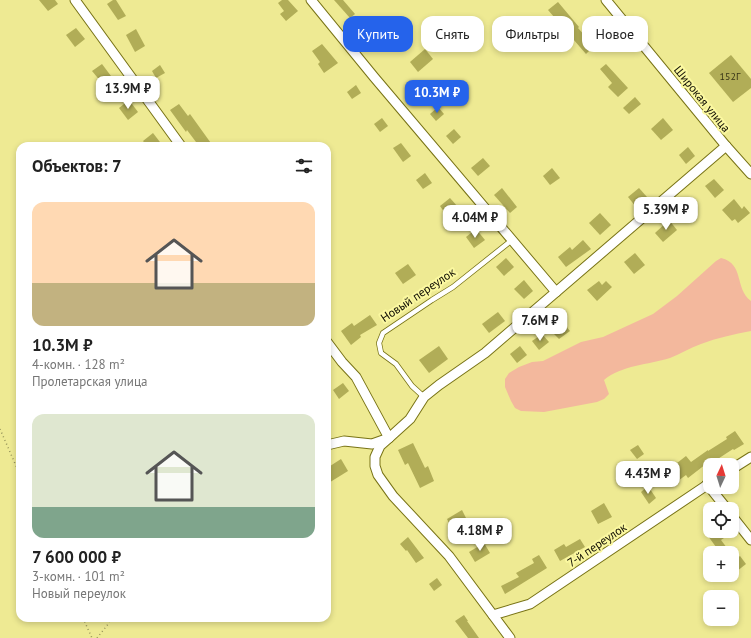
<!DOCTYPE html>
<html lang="ru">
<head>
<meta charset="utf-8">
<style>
  body { margin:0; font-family:"PT Sans",sans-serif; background:#f6f6f6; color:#222; height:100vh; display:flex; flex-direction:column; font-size:15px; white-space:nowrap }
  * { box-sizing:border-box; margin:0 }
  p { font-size:13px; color:#767676 }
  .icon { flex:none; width:22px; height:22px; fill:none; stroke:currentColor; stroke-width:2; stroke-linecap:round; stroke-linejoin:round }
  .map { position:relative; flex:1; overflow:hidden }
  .drawer { position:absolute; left:16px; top:142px; width:315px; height:480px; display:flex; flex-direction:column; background:#fff; border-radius:12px; box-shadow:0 2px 6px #0003 }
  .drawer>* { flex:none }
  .hud { position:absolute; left:343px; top:16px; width:348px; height:36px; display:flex; gap:8px }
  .needle { width:26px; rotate:4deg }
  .fabs { position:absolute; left:703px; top:458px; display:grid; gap:8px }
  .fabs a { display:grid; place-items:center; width:36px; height:36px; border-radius:8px; background:#fff; box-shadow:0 2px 6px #0003; font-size:20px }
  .price { position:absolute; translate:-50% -34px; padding:0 9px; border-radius:8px; background:#fff; color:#222; font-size:13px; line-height:26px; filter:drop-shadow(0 1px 2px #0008) }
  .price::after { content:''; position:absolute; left:50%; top:24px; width:12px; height:9px; margin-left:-6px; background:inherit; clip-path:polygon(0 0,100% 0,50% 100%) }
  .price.on { background:#2563eb; color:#fff }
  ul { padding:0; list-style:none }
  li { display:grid; align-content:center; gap:8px; height:212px; padding:0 16px }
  li span { display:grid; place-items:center; height:124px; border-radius:12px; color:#555 }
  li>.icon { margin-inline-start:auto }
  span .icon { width:72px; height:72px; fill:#fffc; stroke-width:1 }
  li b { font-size:17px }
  h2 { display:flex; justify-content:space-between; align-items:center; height:48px; padding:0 16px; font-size:17px }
  .chip { padding:0 14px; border-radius:12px; background:#fff; box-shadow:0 2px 6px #0003; font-size:14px; line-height:36px }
  .chip.on { background:#2563eb; color:#fff }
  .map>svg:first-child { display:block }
</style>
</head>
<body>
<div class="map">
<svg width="751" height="638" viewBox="0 0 751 638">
  <rect width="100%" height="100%" fill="#eeea93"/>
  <!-- green -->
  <path fill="#f3b89d" d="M 721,258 C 745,264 734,288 751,301 L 751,331 C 734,334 717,338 701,344 C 690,348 680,354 670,358 C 648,365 622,365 604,380 L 609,394 L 604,399 L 597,402 L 544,412 L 521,411 L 515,408 L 511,401 L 505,387 L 505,379 L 509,373 L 519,367 L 532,362 L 543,361 L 581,342 L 603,337 L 653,314 L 677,296 L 716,261 Z"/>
  <!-- building -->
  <g fill="#b1ad57">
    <polygon points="39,0 55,0 58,4 48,11"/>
    <polygon points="113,0 116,0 126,16 118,20 107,4"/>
    <polygon points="282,0 288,0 298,11 286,21 280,14 284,11 278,3"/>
    <polygon points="334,0 343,0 355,14 350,18"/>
    <polygon points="558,2 579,27 578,28 594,46 586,54 548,10"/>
    <polygon points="366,24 380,39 383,37 387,43 377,51 359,30"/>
    <polygon points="76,28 85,39 75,47 66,35"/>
    <polygon points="136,29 145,46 135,52 126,35"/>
    <polygon points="322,44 338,63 324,73 318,64 320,62 312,51"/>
    <polygon points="425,49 433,59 418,72 410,62"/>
    <polygon points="731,55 751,79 751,88 733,102 709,73"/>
    <polygon points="102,64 111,76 102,83 92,71"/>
    <polygon points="606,64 628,88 618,97 608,87 612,83 600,69"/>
    <polygon points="160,65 165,73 156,78 152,71"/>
    <polygon points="356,85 361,93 352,99 347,92"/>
    <polygon points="635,97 641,104 629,114 623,108"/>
    <polygon points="129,100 138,112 128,120 119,108"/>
    <polygon points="179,104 188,116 190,114 213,146 199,146 187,130 186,132 170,110"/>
    <polygon points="438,107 444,114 436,121 430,114"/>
    <polygon points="382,118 388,126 380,132 374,124"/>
    <polygon points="663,118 673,130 661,140 651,129"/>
    <polygon points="454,129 461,137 453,144 446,136"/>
    <polygon points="153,133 163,146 147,146 143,141"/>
    <polygon points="401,143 411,156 403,162 393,148"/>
    <polygon points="688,147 695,156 686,164 679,155"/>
    <polygon points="483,158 490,166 478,176 471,168"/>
    <polygon points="552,168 560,178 550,185 543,176"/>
    <polygon points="425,173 432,183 423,189 416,180"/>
    <polygon points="714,179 724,190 715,198 705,186"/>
    <polygon points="502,188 517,207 510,213 494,195"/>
    <polygon points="639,188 647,197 636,207 628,197"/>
    <polygon points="450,198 458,207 447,216 440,206"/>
    <polygon points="734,199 742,209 744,206 750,213 738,223 735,219 732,221 722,210"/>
    <polygon points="600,213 611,225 600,235 589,223"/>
    <polygon points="669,220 677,230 663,242 655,233"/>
    <polygon points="476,229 485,240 474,248 466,237"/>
    <polygon points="583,240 591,249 566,267 558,257 570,247 572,250"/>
    <polygon points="635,253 645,265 634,274 624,262"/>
    <polygon points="506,258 514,267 504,276 496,267"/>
    <polygon points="408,264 416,275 403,284 395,273"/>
    <polygon points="524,280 533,291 524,299 514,289"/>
    <polygon points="599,281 602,285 606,281 612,287 597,301 587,290"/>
    <polygon points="498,312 505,321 489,333 482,324"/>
    <polygon points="370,315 377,325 360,335 361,337 351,345 341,331 352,323 354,326"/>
    <polygon points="565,325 570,331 559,339 554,334"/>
    <polygon points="542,334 549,342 539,350 532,341"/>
    <polygon points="439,346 448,359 429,373 419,360"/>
    <polygon points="520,346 527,355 517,363 510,354"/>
    <polygon points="343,383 349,391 339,399 333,390"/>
    <polygon points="735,431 744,444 734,450 733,449 707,466 706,464 688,478 686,475 671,486 663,475 678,465 677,463 686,456 691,462 708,450 708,451 727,439 726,437"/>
    <polygon points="413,443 425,468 428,466 434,481 420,488 408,463 405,465 398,450"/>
    <polygon points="638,445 644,454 637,459 630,450"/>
    <polygon points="341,459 348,471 327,484 327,468"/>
    <polygon points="648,486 656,498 649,504 641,492"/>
    <polygon points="604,503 612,517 598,524 591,511"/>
    <polygon points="462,510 467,520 452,529 447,519"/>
    <polygon points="715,531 723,531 727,536 721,540 727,548 721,553 718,553 714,548 716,547 708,536"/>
    <polygon points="408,537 424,558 416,563 407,550 406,551 400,544"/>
    <polygon points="580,539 585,547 560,561 554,550 564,544 566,547"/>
    <polygon points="484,543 490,553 475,562 469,552"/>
    <polygon points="539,555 547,568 505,594 501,586 519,577 516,573 534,563 532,559"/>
    <polygon points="740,556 746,564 732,575 732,562"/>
    <polygon points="437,578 442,585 434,591 429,584"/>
    <polygon points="464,615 468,621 467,621 479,638 468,638 455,621"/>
  </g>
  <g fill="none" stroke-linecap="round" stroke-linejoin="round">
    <!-- service casing -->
    <g stroke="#787316" stroke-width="6">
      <polyline id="service" points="424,397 412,386 396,364 381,353 379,343 383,333 432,300 453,287 512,240"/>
    </g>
    <!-- minor casing -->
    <g stroke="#787316" stroke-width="11">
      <g id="minor">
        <polyline points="75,0 181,146"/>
        <polyline points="311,0 374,77 556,292"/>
        <polyline points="606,0 726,146 751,174"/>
        <polyline points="327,342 342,362 356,377 389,438 380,446 375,457 375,466 378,475 393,496 449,556 510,638"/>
        <polyline points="327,445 344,441 372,444 389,438 410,419 424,397 439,385 485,353 726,146"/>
        <polyline points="732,469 751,457"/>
        <polyline points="707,484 727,509"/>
        <polyline points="732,516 751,540"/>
        <polyline points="493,615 530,604 710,483"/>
      </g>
    </g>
    <!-- path -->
    <g stroke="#97945a" stroke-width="1.5" stroke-dasharray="1 3" stroke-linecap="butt">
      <polyline points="0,429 20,475"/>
      <polyline points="83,618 92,638"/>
      <polyline points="97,638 109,623 110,618"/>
    </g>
    <!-- service -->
    <use href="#service" stroke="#fff" stroke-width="4.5"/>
    <!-- minor -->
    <use href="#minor" stroke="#fff" stroke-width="9"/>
  </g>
  <g text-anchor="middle" stroke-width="4" stroke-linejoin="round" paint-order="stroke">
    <!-- number labels -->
    <g font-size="10" fill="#373416">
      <text x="730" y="80">152Г</text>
    </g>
    <!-- street labels -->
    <g font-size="12" fill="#0e0c00" stroke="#fbf8a0">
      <text transform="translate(702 99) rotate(51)" y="4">Широкая улица</text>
      <text transform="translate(418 295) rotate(-34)" y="4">Новый переулок</text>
      <text transform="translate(597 545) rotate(-34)" y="4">7-й переулок</text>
    </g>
  </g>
</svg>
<div class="fabs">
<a><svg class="needle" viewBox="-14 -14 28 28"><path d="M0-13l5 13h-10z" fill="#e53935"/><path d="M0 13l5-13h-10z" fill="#767676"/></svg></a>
<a><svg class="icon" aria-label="locate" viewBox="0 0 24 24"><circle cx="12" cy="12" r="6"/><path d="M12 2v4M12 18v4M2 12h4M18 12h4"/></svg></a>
<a>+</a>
<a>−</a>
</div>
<b class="price" style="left:128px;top:110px">13.9M ₽</b>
<b class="price on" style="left:437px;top:114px">10.3M ₽</b>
<b class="price" style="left:666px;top:231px">5.39M ₽</b>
<b class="price" style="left:475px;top:239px">4.04M ₽</b>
<b class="price" style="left:540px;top:342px">7.6M ₽</b>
<b class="price" style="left:648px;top:495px">4.43M ₽</b>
<b class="price" style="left:480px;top:552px">4.18M ₽</b>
<div class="hud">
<a class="chip on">Купить</a>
<a class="chip">Снять</a>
<a class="chip">Фильтры</a>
<a class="chip">Новое</a>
</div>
<section class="drawer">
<h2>Объектов: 7<svg class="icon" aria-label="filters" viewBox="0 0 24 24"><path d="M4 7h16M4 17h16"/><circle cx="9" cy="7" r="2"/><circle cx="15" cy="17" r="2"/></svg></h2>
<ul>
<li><span style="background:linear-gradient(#ffd9b3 65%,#c2b280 0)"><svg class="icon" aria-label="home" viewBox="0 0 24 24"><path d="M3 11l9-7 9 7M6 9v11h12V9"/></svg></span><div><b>10.3M ₽</b><p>4-комн. · 128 m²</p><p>Пролетарская улица</p></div></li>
<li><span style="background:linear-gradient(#dfe7d0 75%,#7fa58c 0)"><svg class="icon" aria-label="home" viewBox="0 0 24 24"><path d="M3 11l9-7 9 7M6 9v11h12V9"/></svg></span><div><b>7 600 000 ₽</b><p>3-комн. · 101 m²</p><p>Новый переулок</p></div></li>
</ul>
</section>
</div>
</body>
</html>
